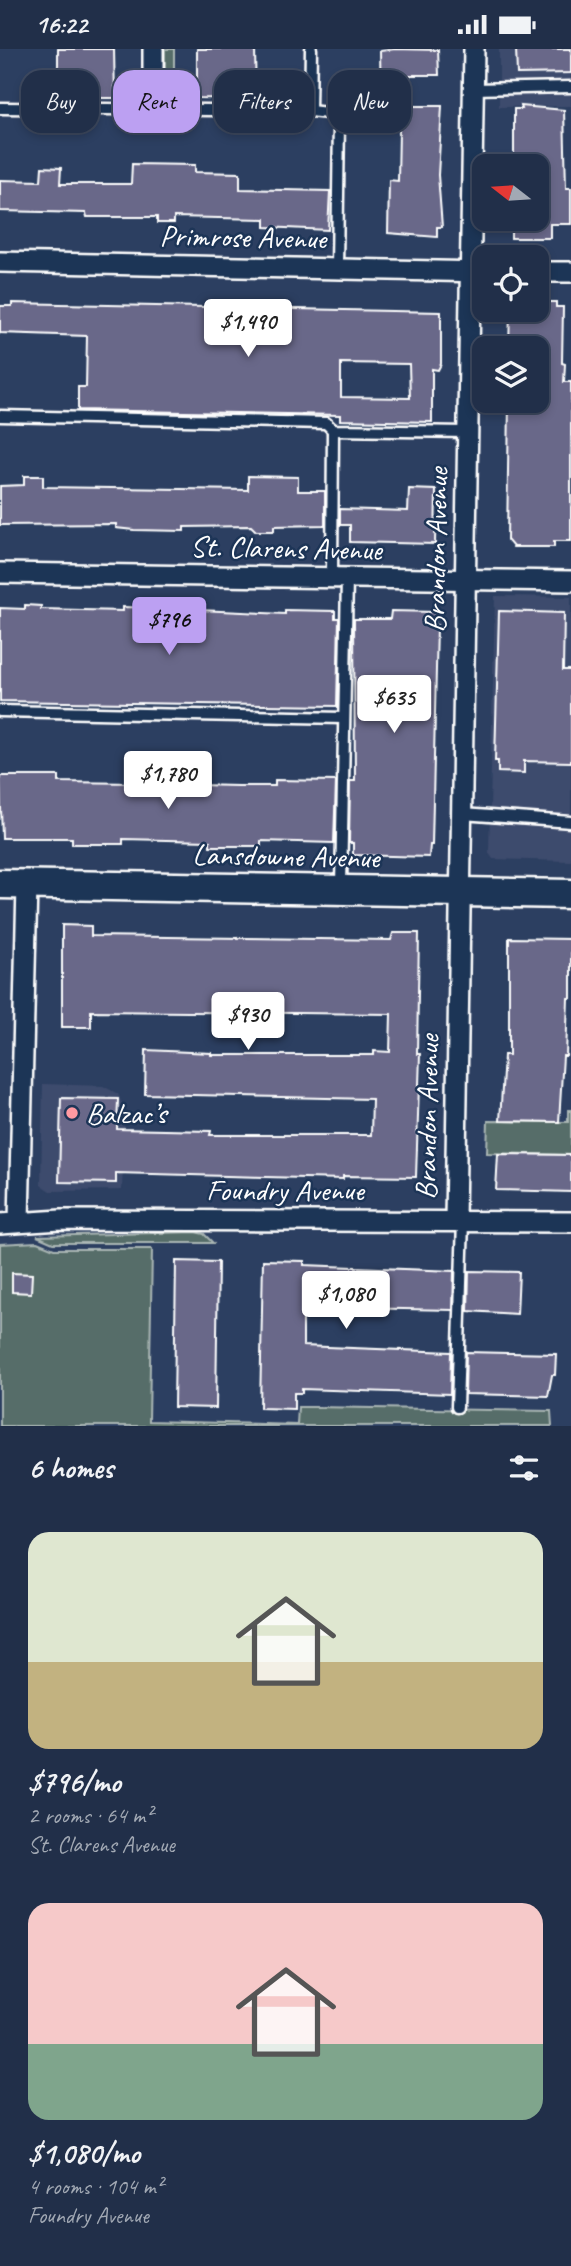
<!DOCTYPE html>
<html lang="en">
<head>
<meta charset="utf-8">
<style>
  body { margin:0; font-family:Caveat,sans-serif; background:#293750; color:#f1f3f6; height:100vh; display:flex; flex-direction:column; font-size:26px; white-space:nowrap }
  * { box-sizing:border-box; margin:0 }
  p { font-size:23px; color:#a2a9b4 }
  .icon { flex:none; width:38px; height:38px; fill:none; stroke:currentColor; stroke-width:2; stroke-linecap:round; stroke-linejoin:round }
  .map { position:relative; height:1377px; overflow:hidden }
  .side { display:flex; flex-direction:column; background:#212f49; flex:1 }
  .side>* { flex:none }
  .banner { position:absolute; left:21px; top:21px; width:530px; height:63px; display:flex; gap:14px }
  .needle { width:46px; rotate:287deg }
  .tools { position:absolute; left:472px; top:105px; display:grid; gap:14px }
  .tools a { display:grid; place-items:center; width:77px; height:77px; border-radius:14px; background:#212f49; box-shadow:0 4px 10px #0003,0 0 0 2px #3e4a61; font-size:35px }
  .price { position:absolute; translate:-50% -60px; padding:0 16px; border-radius:7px; background:#fff; color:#222; font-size:23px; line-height:46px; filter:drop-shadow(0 2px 4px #0008) }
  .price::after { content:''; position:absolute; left:50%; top:42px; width:21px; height:16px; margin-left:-10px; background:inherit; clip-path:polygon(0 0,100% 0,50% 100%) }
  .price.active { background:#bca0f2; color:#111 }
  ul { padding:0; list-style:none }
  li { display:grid; align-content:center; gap:14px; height:371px; padding:0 28px }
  li span { display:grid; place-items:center; height:217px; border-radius:21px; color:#555 }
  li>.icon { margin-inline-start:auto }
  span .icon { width:126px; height:126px; fill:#fffc; stroke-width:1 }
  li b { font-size:30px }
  h2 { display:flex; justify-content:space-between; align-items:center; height:84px; padding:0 28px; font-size:30px }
  .chip { padding:0 24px; border-radius:21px; background:#212f49; box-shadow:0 4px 10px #0003,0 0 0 2px #3e4a61; font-size:24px; line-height:63px }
  .chip.active { background:#bca0f2; color:#111 }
  .status { display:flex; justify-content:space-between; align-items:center; height:49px; padding:0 35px; background:#212f49; direction:ltr }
  .status svg { height:19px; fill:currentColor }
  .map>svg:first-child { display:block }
</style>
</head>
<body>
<div class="status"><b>16:22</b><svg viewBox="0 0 49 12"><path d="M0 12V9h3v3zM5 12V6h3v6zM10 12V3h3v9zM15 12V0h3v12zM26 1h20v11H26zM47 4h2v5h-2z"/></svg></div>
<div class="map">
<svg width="571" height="1377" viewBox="0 0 571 1377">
  <rect width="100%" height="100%" fill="#2c3f61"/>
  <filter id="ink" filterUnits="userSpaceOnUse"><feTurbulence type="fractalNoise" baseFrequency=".0143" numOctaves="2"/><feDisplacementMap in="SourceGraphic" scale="14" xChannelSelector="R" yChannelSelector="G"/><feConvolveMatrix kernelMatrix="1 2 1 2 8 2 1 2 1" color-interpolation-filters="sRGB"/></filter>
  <g filter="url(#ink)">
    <!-- built -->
    <g fill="#3e4b6d">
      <polygon points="499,0 571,0 571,57 499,58"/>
      <polygon points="495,547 571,548 571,812 493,810 489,804"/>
      <polygon points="43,1035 103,1037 118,1045 125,1062 122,1141 50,1142 41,1136"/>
    </g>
    <!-- green -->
    <g fill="#566d69" stroke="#aab6b4" stroke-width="2">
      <rect x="165" y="0" width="9" height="50"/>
      <polygon points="568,1061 571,1061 571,1106 487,1104 488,1072 568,1073"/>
      <polygon points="195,1183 204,1185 213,1194 53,1194 37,1187"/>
      <polygon points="37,1193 54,1200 152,1200 149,1372 297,1376 298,1358 314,1358 551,1362 552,1377 0,1377 0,1195"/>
    </g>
    <!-- building -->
    <g fill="#696789" stroke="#fff" stroke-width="2" fill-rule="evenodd">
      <polygon points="58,0 114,0 115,49 58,49"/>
      <polygon points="197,0 255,0 256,50 197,49"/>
      <polygon points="395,0 438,1 439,26 410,26 410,57 442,57 438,126 442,178 437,178 437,188 388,184 389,131 398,132 399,81 390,81 390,51 381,51 380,2"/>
      <polygon points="516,0 571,0 571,24 517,25"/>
      <polygon points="521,57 564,61 566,139 571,139 571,175 550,175 550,189 511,189 511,173 537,170 537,117 515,117 514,113 514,60 522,60"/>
      <polygon points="132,115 195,116 195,123 240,124 240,140 330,142 328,181 265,178 265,170 174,168 174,174 157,174 157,168 87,168 86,164 0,162 0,131 41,132 42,118 61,119 60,135 131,135"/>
      <polygon points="537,253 556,253 556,258 563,258 562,314 565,315 564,333 571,333 571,492 554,492 554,498 513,498 507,491 509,352 537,352 537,299 509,299 510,261 537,261"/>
      <path d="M 12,254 L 441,263 L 441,315 L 438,321 L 432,320 L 432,373 L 340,371 L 340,366 L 78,361 L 78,338 L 86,338 L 87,287 L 0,284 L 0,257 L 12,257 ZM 341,314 L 409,315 L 410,349 L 341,348 Z"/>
      <polygon points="24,427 43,427 43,438 248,441 248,427 298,428 298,442 325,442 325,476 274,477 274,482 256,482 251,477 184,478 184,482 134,481 116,479 116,475 0,476 0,437 24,436"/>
      <polygon points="409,440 436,441 435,495 350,493 350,476 340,476 340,460 408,462"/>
      <polygon points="25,556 41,557 41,560 123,562 123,558 155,559 285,565 285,561 335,562 335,569 339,569 337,657 0,652 0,559 25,560"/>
      <polygon points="391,562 435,563 434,576 437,576 432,796 430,796 429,808 353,806 353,794 349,794 350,732 355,732 354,570 390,570"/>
      <polygon points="499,562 564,564 563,621 571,621 571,713 524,712 524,724 498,723 498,712 495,712"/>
      <polygon points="0,727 59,727 59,733 137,734 137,729 197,730 197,736 238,737 275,737 275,731 336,732 334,794 261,792 261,797 210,797 210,792 123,790 123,795 72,795 72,789 2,789"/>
      <polygon points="62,876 91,877 91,887 391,891 393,884 419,884 417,1005 420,1005 416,1128 343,1127 343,1130 116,1124 116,1134 59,1133 61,1049 118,1050 117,1080 211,1082 210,1086 371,1086 372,1050 145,1045 146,1001 211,1004 211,1006 374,1006 374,1002 390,1003 391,965 91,962 91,978 62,978"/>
      <polygon points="509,889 571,890 571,949 568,949 566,1007 563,1007 559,1073 500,1072 504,1006 509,1006"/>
      <polygon points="498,1105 571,1106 571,1143 496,1141"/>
      <polygon points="263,1211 304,1212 304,1216 454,1222 453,1261 303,1258 303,1297 451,1303 450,1345 302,1340 302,1344 294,1344 294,1360 260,1359"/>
      <polygon points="176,1212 218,1213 216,1359 174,1358"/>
      <polygon points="469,1222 519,1223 517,1265 468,1262"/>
      <polygon points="12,1224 32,1225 31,1244 12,1243"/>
      <polygon points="466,1303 556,1305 555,1326 552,1326 548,1347 465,1345"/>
    </g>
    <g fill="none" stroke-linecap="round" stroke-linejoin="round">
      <!-- lane casing -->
      <g stroke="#fff" stroke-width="15">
        <g id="lane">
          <polyline points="474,40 571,38"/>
          <polyline points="0,59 310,62 336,65 339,71 337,220"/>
          <polyline points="310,62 311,0"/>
          <polyline points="0,367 326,374 333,381 467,383"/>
          <polyline points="332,529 333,381"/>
          <polyline points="0,662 343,669"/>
          <polyline points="462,765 571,773"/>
          <polyline points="341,837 347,530"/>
          <polyline points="457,1358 463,1172"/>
        </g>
      </g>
      <!-- street casing -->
      <g stroke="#fff" stroke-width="24">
        <g id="street">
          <polyline points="153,0 153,61"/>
          <polyline points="0,213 485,223"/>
          <polyline points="537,223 571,223"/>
          <polyline points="0,524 571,532"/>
          <polyline points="455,1171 474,0"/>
          <polyline points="19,1172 27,836"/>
          <polyline points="0,1175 61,1171 571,1173"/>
        </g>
      </g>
      <!-- secondary casing -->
      <g stroke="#fff" stroke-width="33">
        <polyline id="secondary" points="0,835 571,845"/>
      </g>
      <!-- lane -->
      <use href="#lane" stroke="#1d3557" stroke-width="10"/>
      <!-- street -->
      <use href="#street" stroke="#1d3557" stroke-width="19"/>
      <!-- secondary -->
      <use href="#secondary" stroke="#1d3557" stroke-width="28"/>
    </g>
  </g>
  <!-- markers -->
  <circle fill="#ff9aa2" stroke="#1d3557" stroke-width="2.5" cx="72" cy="1064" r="7"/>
  <g text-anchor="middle" stroke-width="5" stroke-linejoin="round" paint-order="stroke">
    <!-- street labels -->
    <g font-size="30" fill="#fff" stroke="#1d3557">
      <text transform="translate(243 188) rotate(1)" y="10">Primrose Avenue</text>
      <text transform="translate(286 499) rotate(1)" y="10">St. Clarens Avenue</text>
      <text transform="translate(436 501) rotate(-89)" y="10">Brandon Avenue</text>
      <text transform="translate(286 807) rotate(1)" y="10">Lansdowne Avenue</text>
      <text transform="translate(427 1068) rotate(-89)" y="10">Brandon Avenue</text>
      <text x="285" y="1151">Foundry Avenue</text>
    </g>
    <!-- poi labels -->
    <g font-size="30" fill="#fff" stroke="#1d3557" text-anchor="start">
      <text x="86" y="1074">Balzac’s</text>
    </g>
  </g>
</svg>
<div class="tools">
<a><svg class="needle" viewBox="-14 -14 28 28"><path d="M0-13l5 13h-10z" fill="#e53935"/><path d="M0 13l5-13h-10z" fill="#a2a9b4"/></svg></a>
<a><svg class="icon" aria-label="locate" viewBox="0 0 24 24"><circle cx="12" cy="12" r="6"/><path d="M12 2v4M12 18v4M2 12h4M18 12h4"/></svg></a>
<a><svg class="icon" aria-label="layers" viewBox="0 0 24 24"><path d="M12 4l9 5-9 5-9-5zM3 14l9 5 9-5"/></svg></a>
</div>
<b class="price" style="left:248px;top:310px">$1,490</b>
<b class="price active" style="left:169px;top:608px">$796</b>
<b class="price" style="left:394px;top:686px">$635</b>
<b class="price" style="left:168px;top:762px">$1,780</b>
<b class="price" style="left:248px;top:1003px">$930</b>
<b class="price" style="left:346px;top:1282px">$1,080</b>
<div class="banner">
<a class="chip">Buy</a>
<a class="chip active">Rent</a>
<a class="chip">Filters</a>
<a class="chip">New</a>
</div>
</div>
<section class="side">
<h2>6 homes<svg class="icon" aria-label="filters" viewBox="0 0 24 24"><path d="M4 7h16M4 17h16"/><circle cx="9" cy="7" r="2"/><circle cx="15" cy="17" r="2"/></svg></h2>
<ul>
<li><span style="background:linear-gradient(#dfe7d0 60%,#c2b280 0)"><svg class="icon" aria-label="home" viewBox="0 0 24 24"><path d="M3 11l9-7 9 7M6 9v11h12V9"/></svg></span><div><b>$796/mo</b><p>2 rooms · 64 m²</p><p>St. Clarens Avenue</p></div></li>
<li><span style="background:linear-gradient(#f6c9c9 65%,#7fa58c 0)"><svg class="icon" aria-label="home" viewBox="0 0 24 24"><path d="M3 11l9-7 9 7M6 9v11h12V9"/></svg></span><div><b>$1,080/mo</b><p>4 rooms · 104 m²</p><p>Foundry Avenue</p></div></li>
</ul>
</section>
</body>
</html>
